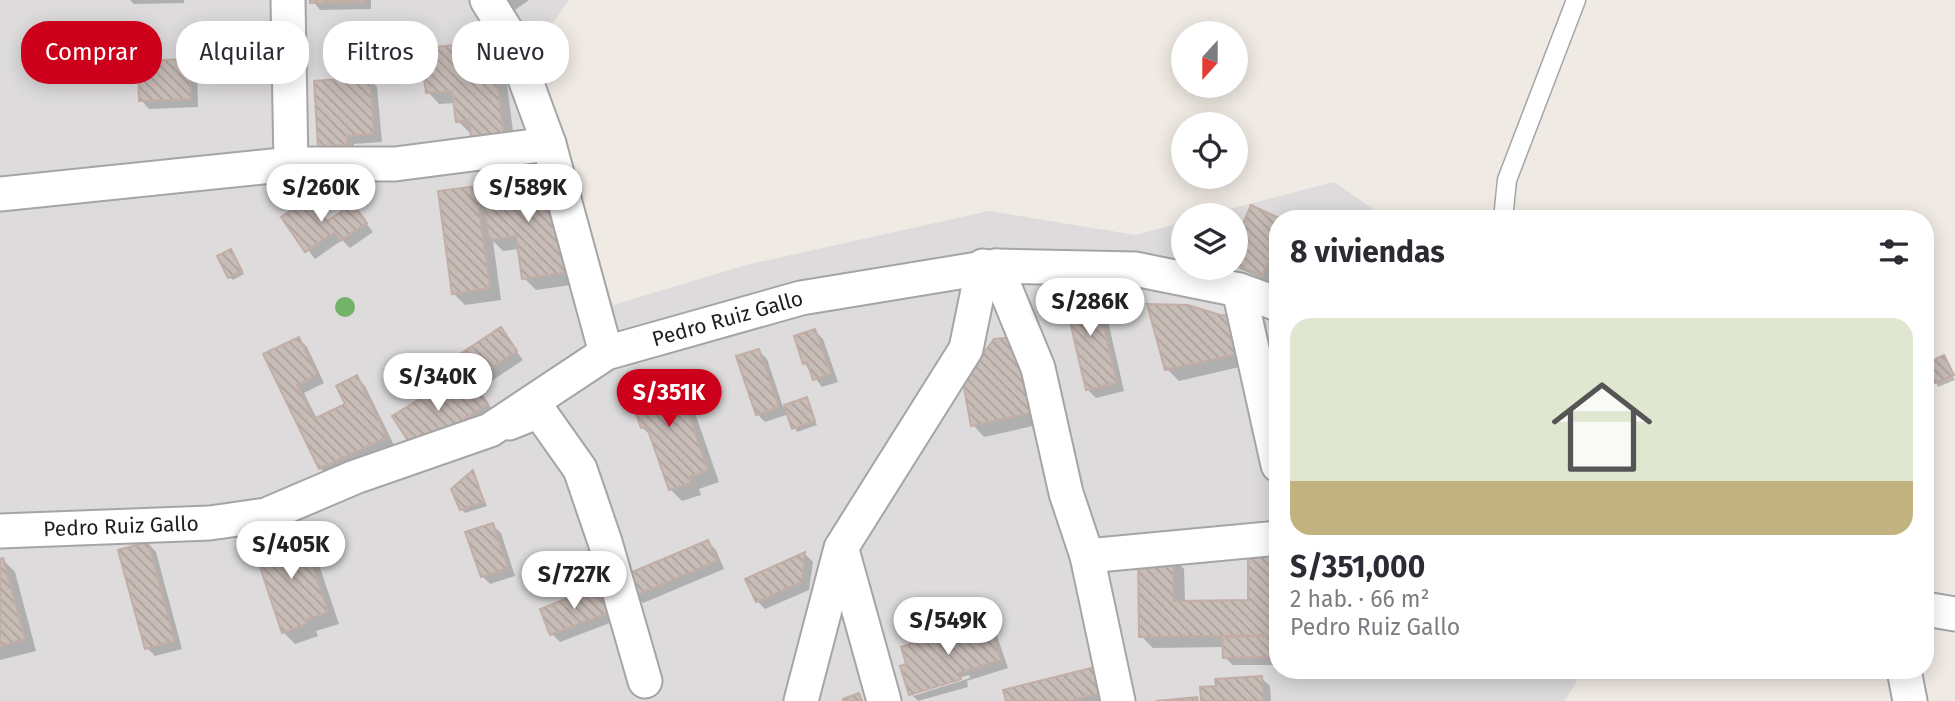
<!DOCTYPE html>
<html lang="es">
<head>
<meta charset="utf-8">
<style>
  body { margin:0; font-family:"Fira Sans",sans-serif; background:#f2f2f3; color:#2b2b33; height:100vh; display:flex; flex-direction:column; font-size:26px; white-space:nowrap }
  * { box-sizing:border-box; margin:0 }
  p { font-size:23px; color:#7c7c81 }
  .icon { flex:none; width:38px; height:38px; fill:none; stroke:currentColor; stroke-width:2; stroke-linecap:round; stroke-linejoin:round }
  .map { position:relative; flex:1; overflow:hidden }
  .details { position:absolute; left:1269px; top:210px; width:665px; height:469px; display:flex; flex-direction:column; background:#fff; border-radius:28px; box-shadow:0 4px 18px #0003 }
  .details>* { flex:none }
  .banner { position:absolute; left:21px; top:21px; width:665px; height:63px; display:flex; gap:14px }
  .needle { width:46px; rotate:201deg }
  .tools { position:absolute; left:1171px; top:21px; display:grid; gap:14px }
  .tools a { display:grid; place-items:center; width:77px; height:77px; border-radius:50%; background:#fff; box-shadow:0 4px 18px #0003; font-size:35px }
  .price { position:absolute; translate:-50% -60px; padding:0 16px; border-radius:24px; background:#fff; color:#222; font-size:23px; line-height:46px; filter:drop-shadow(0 2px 4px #0008) }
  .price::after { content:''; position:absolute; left:50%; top:42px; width:21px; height:16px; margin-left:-10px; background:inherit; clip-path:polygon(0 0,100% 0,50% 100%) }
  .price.active { background:#cd001b; color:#fff }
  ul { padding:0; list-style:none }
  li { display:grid; align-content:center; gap:14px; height:371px; padding:0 21px }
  li span { display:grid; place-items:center; height:217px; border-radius:21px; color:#555 }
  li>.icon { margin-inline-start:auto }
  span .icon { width:126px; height:126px; fill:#fffc; stroke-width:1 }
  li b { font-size:30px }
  h2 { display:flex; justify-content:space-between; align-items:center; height:84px; padding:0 21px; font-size:30px }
  .pill { padding:0 24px; border-radius:28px; background:#fff; box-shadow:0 4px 18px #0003; font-size:24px; line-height:63px }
  .pill.active { background:#cd001b; color:#fff }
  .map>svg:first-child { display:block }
</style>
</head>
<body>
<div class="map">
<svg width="1955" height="701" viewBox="0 0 1955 701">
  <defs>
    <pattern id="building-back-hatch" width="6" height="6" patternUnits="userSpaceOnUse" patternTransform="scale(1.75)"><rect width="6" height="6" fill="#c8bcb7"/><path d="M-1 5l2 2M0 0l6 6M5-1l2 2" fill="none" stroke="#aba19d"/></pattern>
  </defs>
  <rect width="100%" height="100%" fill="#f0eae4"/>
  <!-- residential -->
  <polygon fill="#dddbdb" points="0,0 569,0 533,51 613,305 746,265 989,211 1136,235 1183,222 1183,268 1236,268 1236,215 1206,215 1334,182 1387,219 1278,219 1278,670 1583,670 1565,701 0,701"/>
  <!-- shadow -->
  <g fill="#0003" fill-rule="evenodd">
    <polygon points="130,0 184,0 184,3 134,4"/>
    <polygon points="312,0 371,0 371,9 320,10"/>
    <polygon points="506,0 529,0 515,10"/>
    <polygon points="491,42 503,54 516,154 470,133 458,121 455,103 439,104 428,92"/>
    <polygon points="189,61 197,69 198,107 149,109 141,100"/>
    <polygon points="369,79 377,87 382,142 354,144 354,152 328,154 320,146"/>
    <polygon points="475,188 484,197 563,191 578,284 536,290 524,278 519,249 503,251 493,241 501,300 465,305 453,293"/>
    <polygon points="311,199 329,222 353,206 373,232 350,248 342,240 315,259 284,218"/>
    <polygon points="1252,207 1278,219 1278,265 1270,283 1236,267 1236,244"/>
    <polygon points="231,251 244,274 233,280 229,277"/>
    <polygon points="1094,287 1102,295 1124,391 1096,398 1087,389"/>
    <polygon points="1187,307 1248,365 1179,381 1167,369"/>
    <polygon points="500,329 523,360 478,390 495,413 415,449 452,381 463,394 468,392 447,364"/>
    <polygon points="815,331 823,339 838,382 822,387 804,363"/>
    <polygon points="299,339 307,347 324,383 304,393 317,419 347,405 357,377 365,386 394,445 328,476 320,468 265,355"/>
    <polygon points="759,351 767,359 783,407 806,399 817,425 797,432 789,414 765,422 757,414"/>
    <polygon points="1024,351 1042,424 984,437 973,425"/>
    <polygon points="1944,357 1955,380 1938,387 1927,365"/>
    <polygon points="674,375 686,387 719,482 699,489 701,495 682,501 670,489 653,438 642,427"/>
    <polygon points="473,473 487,506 465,513 461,509"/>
    <polygon points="492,525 501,533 515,576 490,584 482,576"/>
    <polygon points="300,533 312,544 339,624 316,631 318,636 295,644 283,632"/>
    <polygon points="708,542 716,550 724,569 643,603 635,595"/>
    <polygon points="148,543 156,552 182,649 155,656 147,648"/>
    <polygon points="1925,552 1928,555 1927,573 1925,573"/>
    <polygon points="805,554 813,562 809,590 765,609 757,601 748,579"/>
    <polygon points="1278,555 1278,665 1233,665 1224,657 1224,647 1153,648 1141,636 1172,557 1184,569 1185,602 1250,602"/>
    <polygon points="3,560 15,572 36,651 0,660 0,561"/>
    <polygon points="597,588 606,596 615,621 560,642 552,634"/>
    <path d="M 987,621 L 995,630 L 1008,668 L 967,681 L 968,687 L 918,701 L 911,694 ZM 969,675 L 970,678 L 913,696 L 913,692 Z"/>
    <polygon points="1095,669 1109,701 1008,701"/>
    <polygon points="1261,678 1270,686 1271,701 1203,701"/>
  </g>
  <!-- building -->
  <g fill="url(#building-back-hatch)" stroke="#c3aea5" stroke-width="2">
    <polygon points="310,0 364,0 364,2 310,3"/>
    <polygon points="492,40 505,142 472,146 469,120 456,122 452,91 426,93 420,49"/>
    <polygon points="190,59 191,99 139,101 138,61"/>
    <polygon points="370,77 374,134 347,136 347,145 318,147 314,81"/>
    <polygon points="552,177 567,272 522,279 516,236 489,240 481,188"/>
    <polygon points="476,186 490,288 452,294 438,191"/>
    <polygon points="311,197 327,221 353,204 367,223 340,241 335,232 305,252 281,217"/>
    <polygon points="1251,205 1281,219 1278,219 1278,240 1262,276 1236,264 1236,240"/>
    <polygon points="231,249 242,271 228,278 217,256"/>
    <polygon points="1094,285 1117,383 1086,390 1063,292"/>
    <polygon points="1147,304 1188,305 1220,315 1232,316 1238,354 1165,370"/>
    <polygon points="501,327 517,351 461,388 445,364"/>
    <polygon points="815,329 831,374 813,380 807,362 803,364 794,336"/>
    <polygon points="299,337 317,375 297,385 314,419 345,404 336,386 357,375 387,437 319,469 263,354"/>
    <polygon points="1013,337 1031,413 971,426 963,382 994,339"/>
    <polygon points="759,349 779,407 756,415 736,356"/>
    <polygon points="1944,355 1954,375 1933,384 1925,364"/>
    <polygon points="675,373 708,471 689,477 691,483 669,490 647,427 641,428 627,389"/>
    <polygon points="452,379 462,393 475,385 488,404 414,450 392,416"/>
    <polygon points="807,397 815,421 792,429 784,405"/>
    <polygon points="473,470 484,502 460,510 451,489"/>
    <polygon points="493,523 508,568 481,577 465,532"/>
    <polygon points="301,531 328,612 305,620 307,624 282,633 253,546"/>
    <polygon points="708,540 717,561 634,596 625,575"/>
    <polygon points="148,542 175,641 145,649 118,550"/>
    <polygon points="805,552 802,582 756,602 745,579"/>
    <polygon points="1278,553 1278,635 1139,637 1138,556 1173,555 1174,601 1248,600 1248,554"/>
    <polygon points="3,558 25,639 0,646 0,559"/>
    <polygon points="598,586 608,613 550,635 540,609"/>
    <polygon points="988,620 1001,660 960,673 961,679 909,695 900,666 906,664 901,647"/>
    <polygon points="1278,636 1278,657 1223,658 1222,637"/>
    <polygon points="1095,667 1101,693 1070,701 1006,701 1003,690"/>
    <polygon points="1262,676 1264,701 1201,701 1200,687 1216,686 1215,679"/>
    <polygon points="859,693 862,701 843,701 843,699"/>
    <polygon points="1197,697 1198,701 1156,701"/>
  </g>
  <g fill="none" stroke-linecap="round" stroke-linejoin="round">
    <!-- lane casing -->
    <g stroke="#a5a5a5" stroke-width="21">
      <polyline id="lane" points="1503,219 1507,180 1576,0"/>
    </g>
    <!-- street casing -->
    <g stroke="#a5a5a5" stroke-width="37">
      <g id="street">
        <polyline points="487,0 509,35 549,144"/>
        <polyline points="291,164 395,164 549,144 606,353"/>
        <polyline points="0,194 291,164 288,0"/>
        <polyline points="996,266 1038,368 1066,493 1087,556 1118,701"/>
        <polyline points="1239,290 1278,465"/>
        <polyline points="509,423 539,411 580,469 605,542 645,681"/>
        <path id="s1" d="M 0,531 L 210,523 L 266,515 L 355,477 L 490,430 L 606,353 L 801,298 L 996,266 L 1135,269 L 1239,290 L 1278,304"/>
        <polyline points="842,550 884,701"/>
        <polyline points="1087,556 1278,538"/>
        <polyline points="1925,609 1955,614"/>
        <polyline points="1904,670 1910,701"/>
        <polyline points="801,701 841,548 966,349 983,266"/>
      </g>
    </g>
    <!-- lane -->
    <use href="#lane" stroke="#fff" stroke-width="18"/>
    <!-- street -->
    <use href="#street" stroke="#fff" stroke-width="33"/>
  </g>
  <!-- trees -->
  <circle fill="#72b269" cx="345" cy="307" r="10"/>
  <g text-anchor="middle" stroke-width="7" stroke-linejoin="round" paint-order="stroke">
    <!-- street labels -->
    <g font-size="21" fill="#1e1e1e" stroke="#fff">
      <text dy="7" stroke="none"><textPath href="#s1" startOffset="772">Pedro Ruiz Gallo</textPath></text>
      <text dy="7" stroke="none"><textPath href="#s1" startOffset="121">Pedro Ruiz Gallo</textPath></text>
    </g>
  </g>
</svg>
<div class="tools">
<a><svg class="needle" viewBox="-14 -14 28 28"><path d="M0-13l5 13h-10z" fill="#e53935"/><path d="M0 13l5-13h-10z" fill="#7c7c81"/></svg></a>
<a><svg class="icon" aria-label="locate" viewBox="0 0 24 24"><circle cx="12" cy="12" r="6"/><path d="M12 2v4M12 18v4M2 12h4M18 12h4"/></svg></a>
<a><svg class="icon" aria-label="layers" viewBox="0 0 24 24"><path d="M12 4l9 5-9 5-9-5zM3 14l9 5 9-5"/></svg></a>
</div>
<b class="price" style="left:321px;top:224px">S/260K</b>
<b class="price" style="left:528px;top:224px">S/589K</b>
<b class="price" style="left:1090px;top:338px">S/286K</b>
<b class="price" style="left:438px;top:413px">S/340K</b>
<b class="price active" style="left:669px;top:429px">S/351K</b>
<b class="price" style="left:291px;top:581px">S/405K</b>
<b class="price" style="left:574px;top:611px">S/727K</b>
<b class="price" style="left:948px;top:657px">S/549K</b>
<div class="banner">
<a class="pill active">Comprar</a>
<a class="pill">Alquilar</a>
<a class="pill">Filtros</a>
<a class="pill">Nuevo</a>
</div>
<section class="details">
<h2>8 viviendas<svg class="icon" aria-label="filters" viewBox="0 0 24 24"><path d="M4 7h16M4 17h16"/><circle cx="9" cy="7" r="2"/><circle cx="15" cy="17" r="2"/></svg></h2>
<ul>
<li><span style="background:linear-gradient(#dfe7d0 75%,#c2b280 0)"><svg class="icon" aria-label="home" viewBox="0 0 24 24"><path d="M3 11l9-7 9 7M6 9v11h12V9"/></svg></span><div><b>S/351,000</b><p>2 hab. · 66 m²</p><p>Pedro Ruiz Gallo</p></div></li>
</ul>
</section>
</div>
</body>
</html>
